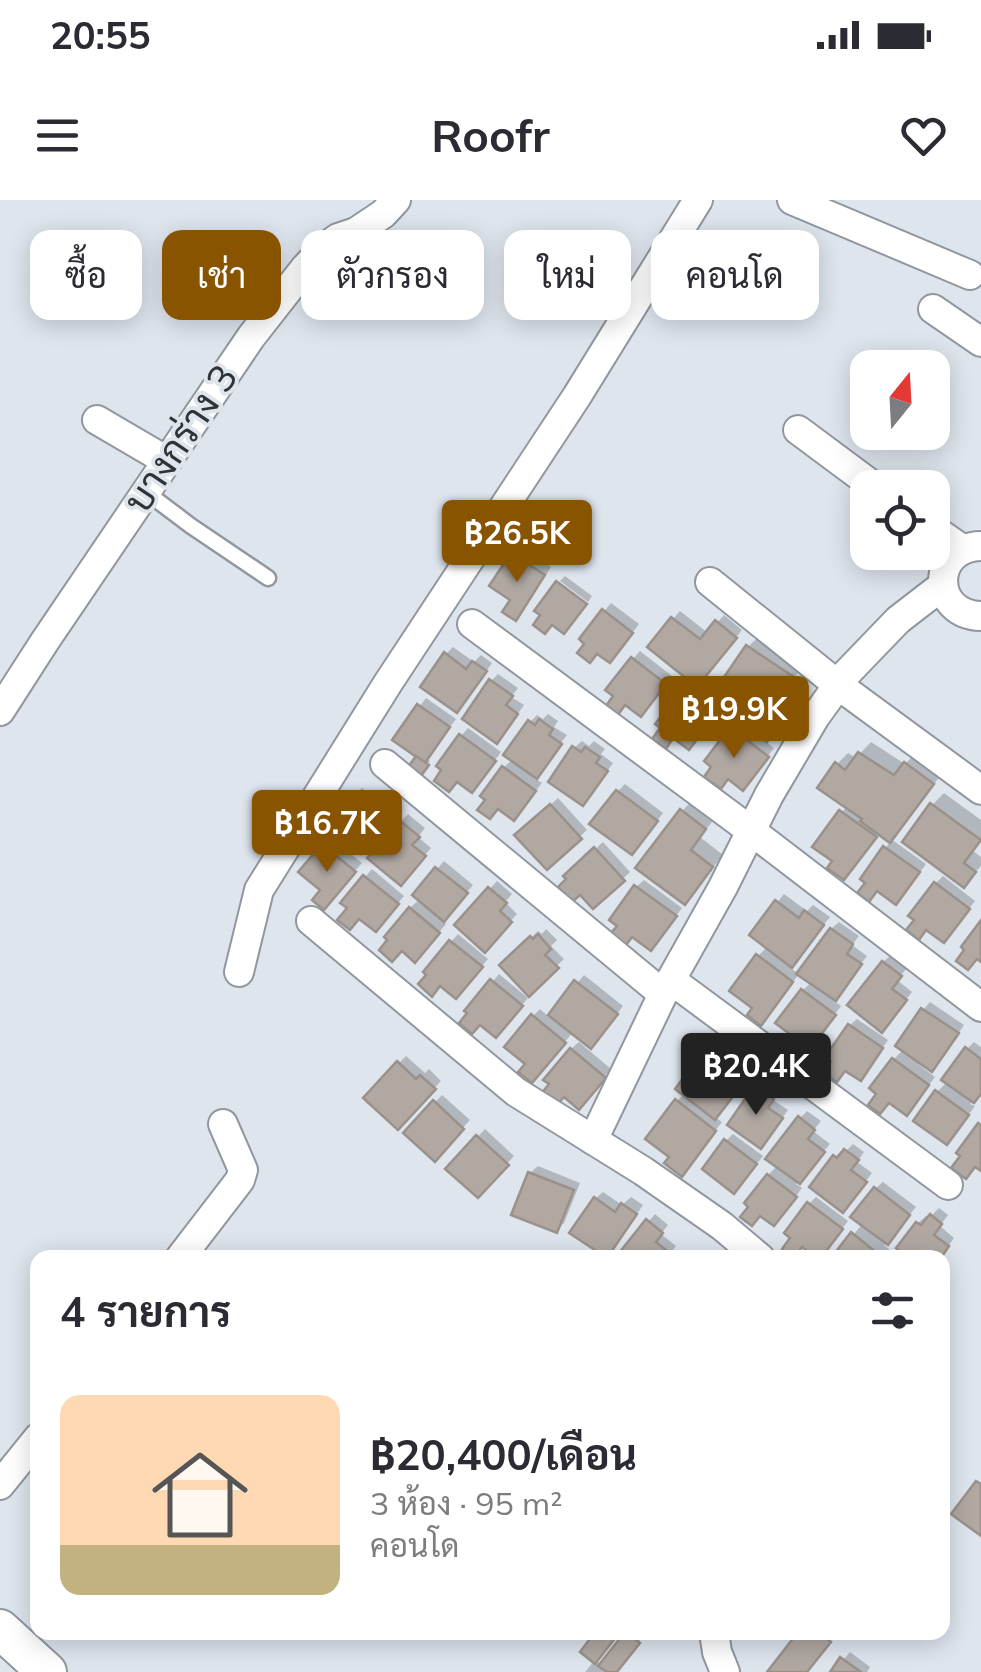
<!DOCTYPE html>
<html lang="th">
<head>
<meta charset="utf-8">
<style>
  body { margin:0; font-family:Mulish,Sarabun,sans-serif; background:#f2f2f3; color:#2b2b33; height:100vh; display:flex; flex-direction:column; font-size:38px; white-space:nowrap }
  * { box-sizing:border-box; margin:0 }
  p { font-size:32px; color:#7c7c81 }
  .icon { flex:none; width:55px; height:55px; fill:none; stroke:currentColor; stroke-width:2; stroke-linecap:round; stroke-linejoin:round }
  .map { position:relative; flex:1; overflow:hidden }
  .drawer { position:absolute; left:30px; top:1050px; width:920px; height:390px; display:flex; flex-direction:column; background:#fff; border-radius:20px; box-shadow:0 5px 25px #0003 }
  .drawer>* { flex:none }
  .hud { position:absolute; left:30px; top:30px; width:922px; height:90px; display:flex; gap:20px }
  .needle { width:65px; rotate:18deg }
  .controls { position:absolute; left:850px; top:150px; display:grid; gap:20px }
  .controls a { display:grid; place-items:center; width:100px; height:100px; border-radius:20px; background:#fff; box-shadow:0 5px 25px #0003; font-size:50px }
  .price { position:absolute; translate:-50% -85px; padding:0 22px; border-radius:10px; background:#895400; color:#fff; font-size:32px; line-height:65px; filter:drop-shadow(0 2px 5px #0008) }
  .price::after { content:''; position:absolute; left:50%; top:60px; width:30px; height:22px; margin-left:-15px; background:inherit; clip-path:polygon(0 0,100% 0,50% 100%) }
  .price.on { background:#222; color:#fff }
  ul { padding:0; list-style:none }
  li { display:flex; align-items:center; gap:30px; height:250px; padding:0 30px }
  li+li { border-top:2px solid #e1e1e2 }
  li span { display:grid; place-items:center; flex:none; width:280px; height:200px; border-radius:20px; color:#555 }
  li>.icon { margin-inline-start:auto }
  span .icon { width:120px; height:120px; fill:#fffc; stroke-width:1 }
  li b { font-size:42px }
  h2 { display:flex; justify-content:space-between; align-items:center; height:120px; padding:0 30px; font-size:42px }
  .pill { padding:0 35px; border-radius:20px; background:#fff; box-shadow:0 5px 25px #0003; font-size:35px; line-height:90px }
  .pill.on { background:#895400; color:#fff }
  .status { display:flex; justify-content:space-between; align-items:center; height:70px; padding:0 50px; background:#fff; direction:ltr }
  .status svg { height:28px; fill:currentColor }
  header { display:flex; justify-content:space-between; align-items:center; height:130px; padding:0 30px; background:#fff; font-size:45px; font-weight:700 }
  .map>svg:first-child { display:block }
</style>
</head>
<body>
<div class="status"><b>20:55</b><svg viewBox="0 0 49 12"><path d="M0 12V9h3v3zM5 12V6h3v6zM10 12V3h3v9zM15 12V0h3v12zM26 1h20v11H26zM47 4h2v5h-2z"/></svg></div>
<header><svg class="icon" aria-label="menu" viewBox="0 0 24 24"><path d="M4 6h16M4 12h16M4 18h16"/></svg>Roofr<svg class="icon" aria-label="heart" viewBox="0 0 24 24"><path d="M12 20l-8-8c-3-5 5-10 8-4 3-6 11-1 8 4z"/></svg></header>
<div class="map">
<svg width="981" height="1472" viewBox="0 0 981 1472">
  <rect width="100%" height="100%" fill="#dee5ed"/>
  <!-- shadow -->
  <g fill="#0003">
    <polygon points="520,348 551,367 523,410 513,399 513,355"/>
    <polygon points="565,376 592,396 588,402 560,381"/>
    <polygon points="611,403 639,424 617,453 588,443 582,439"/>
    <polygon points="680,411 708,433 724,415 742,430 704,477 650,446"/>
    <polygon points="759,436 803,465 789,486 801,494 778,528 765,541 774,548 750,580 732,529 740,521 721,508 696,540 683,492 690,485 711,501 748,447"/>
    <polygon points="453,447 474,462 481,455 492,463 464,502 446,454"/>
    <polygon points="640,451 672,476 648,507 633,459"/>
    <polygon points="498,474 518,488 511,497 524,505 504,533 491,481"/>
    <polygon points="426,498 456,519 426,558 430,561 423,570 419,555 396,539"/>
    <polygon points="548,514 558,521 554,527 567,535 534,578 542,583 521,610 504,567 513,559 530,522 537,515 543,519"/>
    <polygon points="468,528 501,552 479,582 461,536"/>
    <polygon points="582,541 589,546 594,541 605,549 601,554 613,563 590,596 574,548"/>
    <polygon points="871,542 905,564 917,552 943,572 901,629 891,639 926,664 903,695 863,678 891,641 879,632 851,670 816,646 847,606 837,564 848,553 856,558"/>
    <polygon points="625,584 663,613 639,645 618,591"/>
    <polygon points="362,588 381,603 388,596 400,605 368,644 355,595"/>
    <polygon points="944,593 981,620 981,641 973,651 981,657 981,666 964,684 905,642 932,605"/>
    <polygon points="558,598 587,630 547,667 518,635"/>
    <polygon points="693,600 716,617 700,637 723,655 685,702 682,611"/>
    <polygon points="408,614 425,628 418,637 431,648 408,676 371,658"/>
    <polygon points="331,638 362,663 331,699 302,672"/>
    <polygon points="603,642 630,672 594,706 566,676"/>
    <polygon points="444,661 473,685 442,721 446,724 422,752 410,708 420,699 415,695"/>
    <polygon points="372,669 404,696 383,722 350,708 344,702"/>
    <polygon points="943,676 975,701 951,732 936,683"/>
    <polygon points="644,680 682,708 658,740 636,687"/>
    <polygon points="497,681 512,694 505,702 517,714 485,749 457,725"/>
    <polygon points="784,694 807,711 813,705 830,717 789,767 799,774 768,815 756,808 758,756 768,746 752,734"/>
    <polygon points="839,722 859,736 852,745 867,756 833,800 841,806 817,838 803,790 812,782 831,729"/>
    <polygon points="546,729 557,740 551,746 564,759 529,793 502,765 538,731 542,734"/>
    <polygon points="458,734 488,759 463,788 426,771"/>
    <polygon points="891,755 907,768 897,780 912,792 889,822 883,762"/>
    <polygon points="499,774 528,798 503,828 468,811"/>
    <polygon points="584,775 623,806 598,838 573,832 539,873 528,863 533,816 540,809 549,817"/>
    <polygon points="930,802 964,825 939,861 920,861 918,864 935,877 914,905 893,860 904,849 923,810"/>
    <polygon points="857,819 888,840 867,870 849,826"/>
    <polygon points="579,842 611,869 586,899 571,849"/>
    <polygon points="974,842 981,847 981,893 970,904 975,906 954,935 937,892 948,881 967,849"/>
    <polygon points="710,849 734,868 741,860 753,869 715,917 722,922 688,966 673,956 677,901 685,893 678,888"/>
    <polygon points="406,856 425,873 429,869 441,881 398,927 366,898"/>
    <polygon points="764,880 779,891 773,900 788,910 768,939 756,888"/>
    <polygon points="442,895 470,920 435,958 406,933"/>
    <polygon points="807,911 821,921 813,931 830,944 796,984 802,988 781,1016 768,975 778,965 800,918"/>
    <polygon points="485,929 514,956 478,995 449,968"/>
    <polygon points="733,934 763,956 741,983 726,941"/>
    <polygon points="853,944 864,952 857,962 872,973 850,1002 835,957 842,950 845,952"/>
    <polygon points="538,966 580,983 564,1023 556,1030 530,973"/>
    <polygon points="883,982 916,1007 884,1045 889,1049 882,1058 835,1058 863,1023 875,989"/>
    <polygon points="603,992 622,1005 631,997 643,1005 613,1048 595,999"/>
    <polygon points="816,997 848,1021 827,1049 809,1004"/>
    <polygon points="939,1008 948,1015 940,1026 954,1038 940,1058 900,1048 918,1023 926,1016 929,1018"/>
    <polygon points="655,1014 668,1025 661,1034 676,1046 667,1058 618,1058"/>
    <polygon points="628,1432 632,1432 641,1439 615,1472 585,1472 595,1460 602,1465"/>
    <polygon points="801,1432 836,1433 805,1472 770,1472"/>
    <polygon points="850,1452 870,1467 867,1472 833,1472"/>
  </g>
  <!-- building -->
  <g fill="#b1a8a2" stroke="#9a918b" stroke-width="2.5">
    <polygon points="511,353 545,375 516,421 502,412 510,400 489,386"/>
    <polygon points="556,381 587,404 564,434 552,425 545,434 533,425 540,415 534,411"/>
    <polygon points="602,409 633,433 610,463 597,454 590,463 577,453 584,444 579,439"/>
    <polygon points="671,417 700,439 715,420 737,438 697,487 647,447"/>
    <polygon points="746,445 794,477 780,498 792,506 767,542 707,502"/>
    <polygon points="444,452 466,469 472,461 487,471 457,513 420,487"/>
    <polygon points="631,457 666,484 641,517 625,505 618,515 606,506 613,496 605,490"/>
    <polygon points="489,479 513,496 506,505 518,514 497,544 462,519"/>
    <polygon points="681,490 715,516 689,550 673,538 666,549 652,539 660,528 655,524"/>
    <polygon points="417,504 450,527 425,563 392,540"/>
    <polygon points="539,519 553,529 549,535 562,544 537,579 503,555 528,520 535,525"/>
    <polygon points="730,527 769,557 743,591 728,579 721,589 704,577 711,567 704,561"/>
    <polygon points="459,534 496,561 472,593 457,582 449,592 434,581 441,570 436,566"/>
    <polygon points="572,546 581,552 585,547 600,557 596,563 608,571 583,606 548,582"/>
    <polygon points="858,552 894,575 904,562 934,584 890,643 860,621 862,619 817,588 835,562 845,570"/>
    <polygon points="416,556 429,565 421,576 408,567"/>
    <polygon points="502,566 536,591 514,621 498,609 490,619 477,610 485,600 480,596"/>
    <polygon points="616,590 658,621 632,655 589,624"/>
    <polygon points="353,593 373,609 379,601 394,613 361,654 326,626"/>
    <polygon points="930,603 981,640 964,663 976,672 964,688 902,642"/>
    <polygon points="550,604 582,639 547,670 514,635"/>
    <polygon points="680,609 706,629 691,650 713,667 685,705 635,668"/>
    <polygon points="839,610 877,637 844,680 827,668 832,661 812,647"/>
    <polygon points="399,620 420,637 412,645 426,656 401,686 367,658"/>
    <polygon points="322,644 356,672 324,710 312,700 320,690 298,672"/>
    <polygon points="883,646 920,672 896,705 877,691 869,702 857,693 865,683 860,679"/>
    <polygon points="594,647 625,681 593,709 580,695 572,702 558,687 566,679 563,676"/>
    <polygon points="435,667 468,693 444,722 412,695"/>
    <polygon points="363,675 399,704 376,732 359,719 350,730 337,720 347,708 340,703"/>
    <polygon points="934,682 970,709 944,743 926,730 919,740 906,730 914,720 908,716"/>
    <polygon points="634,685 677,716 651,751 632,737 626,745 610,734 617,726 609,720"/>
    <polygon points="488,687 507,703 500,711 512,722 485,753 454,725"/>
    <polygon points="775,700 799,718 804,710 824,725 792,768 749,735"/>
    <polygon points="409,707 440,733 415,763 402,751 392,762 379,750 387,740 384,737"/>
    <polygon points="981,720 981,762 977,759 968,770 956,761 964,750 961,747"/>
    <polygon points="830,728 853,744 847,754 862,764 836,801 796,774"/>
    <polygon points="538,734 551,749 545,755 559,768 529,797 499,765 530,736 533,739"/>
    <polygon points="449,740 483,767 456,799 440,786 432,797 418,784 426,775 423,772"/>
    <polygon points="756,754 793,782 761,826 747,815 752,808 729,791"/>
    <polygon points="882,761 902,776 892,789 907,800 882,833 847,805"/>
    <polygon points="490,779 523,806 496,838 480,825 472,834 459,823 467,813 464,811"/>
    <polygon points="574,780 618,814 591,849 548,815"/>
    <polygon points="801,789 836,815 810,849 775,823"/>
    <polygon points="921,808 959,833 932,872 895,846"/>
    <polygon points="531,814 566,843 532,883 518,872 525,864 504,847"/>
    <polygon points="848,824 883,848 861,881 845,871 837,882 823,873 831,861 825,857"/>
    <polygon points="965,847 981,859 981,894 974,903 941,880"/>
    <polygon points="570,848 606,878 579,910 564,897 556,906 541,894 549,884 543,880"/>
    <polygon points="700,855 726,874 732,866 748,877 715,920 675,889"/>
    <polygon points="892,858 929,885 907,916 889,903 880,914 868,905 876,894 869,888"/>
    <polygon points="397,861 416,879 420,875 436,889 398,930 363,898"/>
    <polygon points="754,886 774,899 768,908 783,918 761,949 727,925"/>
    <polygon points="935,890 969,915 947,945 913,921"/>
    <polygon points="675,899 716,931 682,977 664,963 669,957 645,939"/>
    <polygon points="433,900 464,929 435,962 403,933"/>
    <polygon points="798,916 815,930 808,939 825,952 800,984 765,959"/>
    <polygon points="978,923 981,925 981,971 975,967 966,979 951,968 960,956 956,953"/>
    <polygon points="476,935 509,965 478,998 445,969"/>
    <polygon points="724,939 757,964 734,994 702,969"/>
    <polygon points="844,949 859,960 851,970 867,982 843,1013 809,987 833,955 837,958"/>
    <polygon points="528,972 574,990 557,1033 511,1015"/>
    <polygon points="767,974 797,997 774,1026 760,1016 752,1026 740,1017 748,1007 744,1003"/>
    <polygon points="874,987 910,1015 888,1045 850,1017"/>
    <polygon points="594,997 615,1012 621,1003 637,1014 607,1058 569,1033"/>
    <polygon points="807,1002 843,1029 821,1058 817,1058 802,1047 794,1058 782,1049 790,1038 784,1033"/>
    <polygon points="930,1014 942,1024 934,1035 949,1046 941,1058 908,1058 896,1048 916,1022 921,1025"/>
    <polygon points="646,1019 663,1033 656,1042 671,1054 669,1058 615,1058"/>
    <polygon points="851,1032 883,1058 831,1058"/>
    <polygon points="976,1281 981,1284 981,1336 951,1314"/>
    <polygon points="595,1432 620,1432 595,1464 580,1452"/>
    <polygon points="625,1432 640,1443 617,1472 607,1472 598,1466"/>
    <polygon points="798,1432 819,1432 831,1442 807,1472 767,1472"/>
    <polygon points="840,1457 861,1472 830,1472"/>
  </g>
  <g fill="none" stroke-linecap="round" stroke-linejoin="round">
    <!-- service casing -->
    <g stroke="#91979f" stroke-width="19">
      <polyline id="service" points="146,292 191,326 268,378"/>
    </g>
    <!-- minor casing -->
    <g stroke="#91979f" stroke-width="32">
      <g id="minor">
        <polyline points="792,0 970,75"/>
        <polyline points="933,109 981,142"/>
        <polyline points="97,220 167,261"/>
        <polyline points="798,230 876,288"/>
        <polyline points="932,328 962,349"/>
        <path d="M 981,346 C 930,347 931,415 981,416"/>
        <polyline points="710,382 838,485 981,590"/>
        <polyline points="472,424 750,630 981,807"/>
        <polyline points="0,511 45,441 251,137 305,68 324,48 338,38 356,32 383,14 396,0"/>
        <polyline points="385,564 663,794"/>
        <polyline points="311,721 516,892 643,971 722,1026 760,1058"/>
        <polyline points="239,772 259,690 388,483 577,196 698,0"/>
        <polyline points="671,780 948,985"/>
        <polyline points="593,940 663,794 723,687 769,595 815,517 846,474 898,420 942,386"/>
        <polyline points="180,1058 240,980 243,970 223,924"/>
        <polyline points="0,1285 38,1238"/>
        <polyline points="714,1432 717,1452 725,1472"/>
      </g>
    </g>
    <!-- secondary casing -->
    <g stroke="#91979f" stroke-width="42">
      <polyline id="secondary" points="0,1429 47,1472"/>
    </g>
    <!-- service -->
    <use href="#service" stroke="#fff" stroke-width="14"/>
    <!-- minor -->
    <use href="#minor" stroke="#fff" stroke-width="28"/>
    <!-- secondary -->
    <use href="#secondary" stroke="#fff" stroke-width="38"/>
  </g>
  <g text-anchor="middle" stroke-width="8" stroke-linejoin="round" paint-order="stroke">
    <!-- street labels -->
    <g font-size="38" fill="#303336" stroke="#dee5ed">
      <text transform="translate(181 239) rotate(-56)" y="13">บางกร่าง 3</text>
    </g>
  </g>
</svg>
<div class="controls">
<a><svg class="needle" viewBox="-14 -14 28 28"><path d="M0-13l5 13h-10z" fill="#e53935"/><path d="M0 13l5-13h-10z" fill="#7c7c81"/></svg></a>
<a><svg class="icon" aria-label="locate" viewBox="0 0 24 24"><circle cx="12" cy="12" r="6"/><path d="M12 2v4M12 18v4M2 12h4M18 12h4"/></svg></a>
</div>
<b class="price" style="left:517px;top:385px">฿26.5K</b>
<b class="price" style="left:734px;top:561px">฿19.9K</b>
<b class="price" style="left:327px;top:675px">฿16.7K</b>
<b class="price on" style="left:756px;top:918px">฿20.4K</b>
<div class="hud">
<a class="pill">ซื้อ</a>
<a class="pill on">เช่า</a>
<a class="pill">ตัวกรอง</a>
<a class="pill">ใหม่</a>
<a class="pill">คอนโด</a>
</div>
<section class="drawer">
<h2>4 รายการ<svg class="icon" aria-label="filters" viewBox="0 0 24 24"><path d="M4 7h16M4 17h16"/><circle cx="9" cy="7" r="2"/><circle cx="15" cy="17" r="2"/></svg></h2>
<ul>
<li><span style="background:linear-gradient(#ffd9b3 75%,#c2b280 0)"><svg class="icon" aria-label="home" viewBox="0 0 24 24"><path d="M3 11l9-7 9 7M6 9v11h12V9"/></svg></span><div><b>฿20,400/เดือน</b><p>3 ห้อง · 95 m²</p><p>คอนโด</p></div></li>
</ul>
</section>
</div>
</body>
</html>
